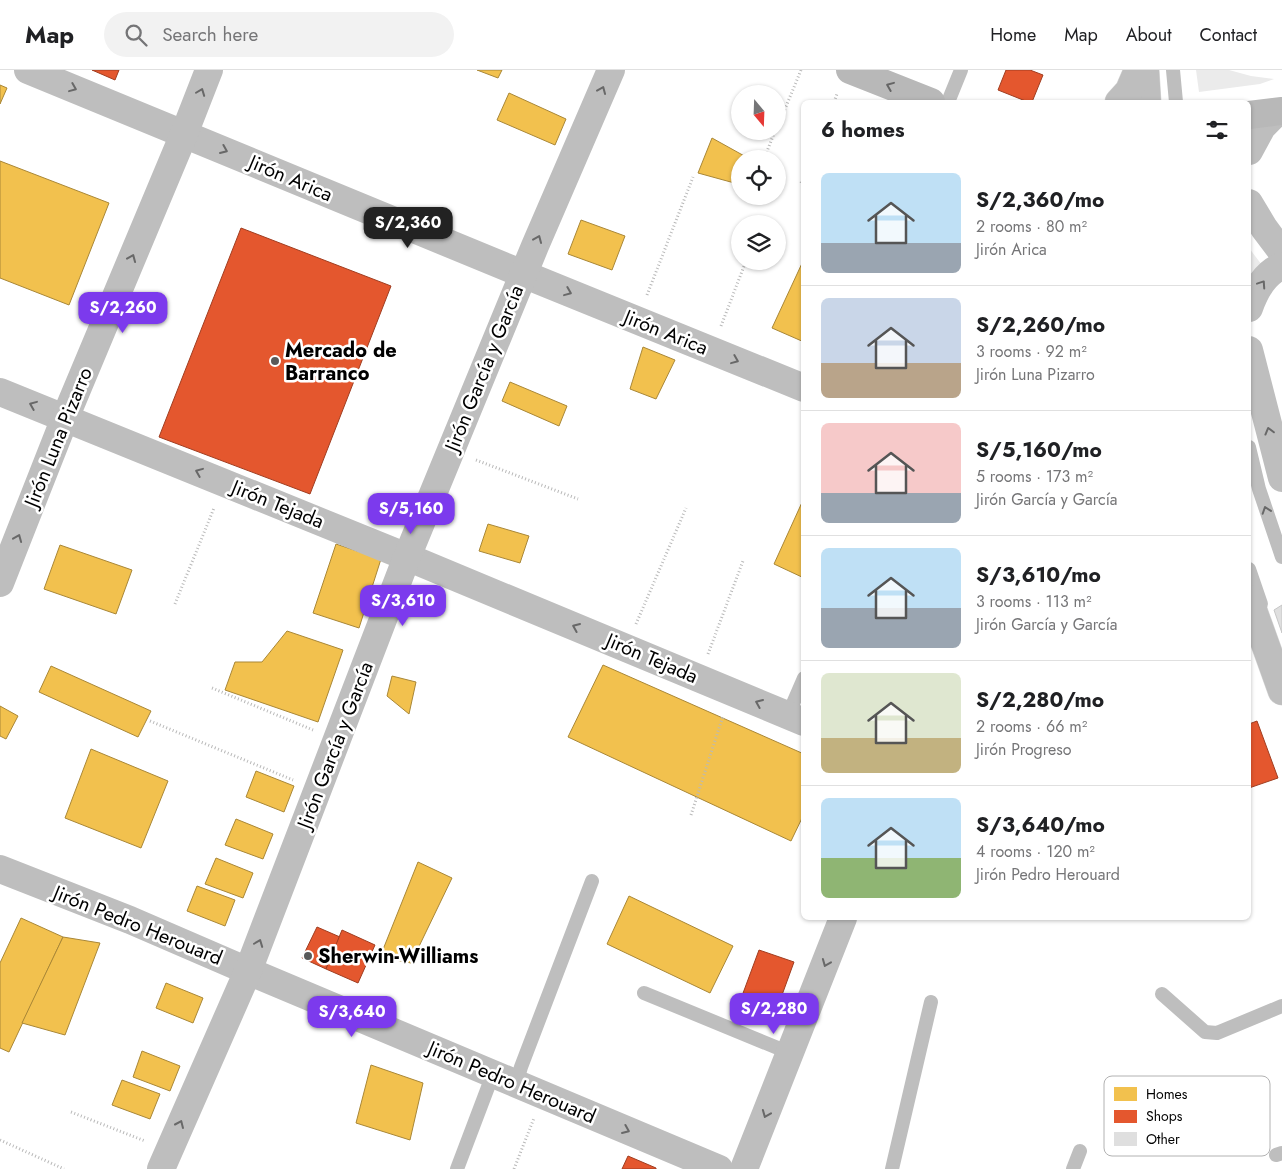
<!DOCTYPE html>
<html lang="en">
<head>
<meta charset="utf-8">
<style>
  body { margin:0; font-family:Jost,sans-serif; background:#f2f2f2; color:#202124; height:100vh; display:flex; flex-direction:column; font-size:19px; white-space:nowrap }
  * { box-sizing:border-box; margin:0 }
  p { font-size:16px; color:#757577 }
  .icon { flex:none; width:28px; height:28px; fill:none; stroke:currentColor; stroke-width:2; stroke-linecap:round; stroke-linejoin:round }
  .map { position:relative; flex:1; overflow:hidden }
  .drawer { position:absolute; left:801px; top:30px; width:450px; height:820px; display:flex; flex-direction:column; background:#fff; border-radius:8px; box-shadow:0 1px 4px #0004 }
  .drawer>* { flex:none }
  .needle { width:32px; rotate:161deg }
  .fabs { position:absolute; left:731px; top:15px; display:grid; gap:10px }
  .fabs a { display:grid; place-items:center; width:55px; height:55px; border-radius:50%; background:#fff; box-shadow:0 1px 4px #0004; font-size:25px }
  .price { position:absolute; translate:-50% -42px; padding:0 11px; border-radius:10px; background:#7c3aed; color:#fff; font-size:16px; line-height:32px; filter:drop-shadow(0 1px 2px #0008) }
  .price::after { content:''; position:absolute; left:50%; top:30px; width:15px; height:11px; margin-left:-8px; background:inherit; clip-path:polygon(0 0,100% 0,50% 100%) }
  .price.on { background:#222; color:#fff }
  ul { padding:0; list-style:none }
  li { display:flex; align-items:center; gap:15px; height:125px; padding:0 20px }
  li+li { border-top:1px solid #e0e0e0 }
  li span { display:grid; place-items:center; flex:none; width:140px; height:100px; border-radius:8px; color:#555 }
  li>.icon { margin-inline-start:auto }
  span .icon { width:60px; height:60px; fill:#fffc; stroke-width:1 }
  li b { font-size:21px }
  h2 { display:flex; justify-content:space-between; align-items:center; height:60px; padding:0 20px; font-size:21px }
  header { display:flex; align-items:center; gap:30px; box-sizing:border-box; height:70px; padding:0 25px; background:#fff; border-bottom:1px solid #e0e0e0 }
  header strong { font-size:24px }
  nav { display:flex; gap:28px; margin-inline-start:auto; font-size:18px }
  .search { width:350px; height:45px; background:#f2f2f2; display:flex; align-items:center; gap:12px; box-sizing:border-box; padding:0 18px; border-radius:28px; color:#757577; font-size:19px }
  .map>svg:first-child { display:block }
</style>
</head>
<body>
<header>
<strong>Map</strong>
<div class="search"><svg class="icon" aria-label="search" viewBox="0 0 24 24"><circle cx="10" cy="10" r="6"/><path d="M15 15l6 6"/></svg>Search here</div>
<nav><a>Home</a><a>Map</a><a>About</a><a>Contact</a></nav>
</header>
<div class="map">
<svg width="1282" height="1099" viewBox="0 0 1282 1099">
  <rect width="100%" height="100%" fill="#fff"/>
  <!-- green -->
  <g fill="#ebebeb">
    <polygon points="1196,0 1229,0 1251,6 1274,9 1260,14 1199,22"/>
    <polygon points="1249,178 1265,199 1249,221"/>
  </g>
  <!-- homes -->
  <g fill="#f2c14e" stroke="#a98737">
    <polygon points="477,0 502,0 498,8"/>
    <polygon points="0,15 7,18 0,34"/>
    <polygon points="509,23 566,49 555,75 497,50"/>
    <polygon points="712,68 748,88 740,89 740,107 738,114 698,103"/>
    <polygon points="0,91 109,133 69,235 0,208"/>
    <polygon points="581,150 625,166 612,200 568,184"/>
    <polygon points="804,189 804,272 772,258"/>
    <polygon points="643,277 675,290 656,329 630,319"/>
    <polygon points="510,312 567,336 559,356 502,331"/>
    <polygon points="804,428 804,508 774,494"/>
    <polygon points="488,454 529,466 520,493 479,481"/>
    <polygon points="336,474 381,489 359,558 313,543"/>
    <polygon points="60,475 132,500 116,544 44,519"/>
    <polygon points="287,561 343,580 318,652 225,620 235,592 262,592"/>
    <polygon points="603,595 804,684 804,744 791,771 568,667"/>
    <polygon points="51,596 151,641 138,667 39,622"/>
    <polygon points="392,606 416,612 409,644 387,626"/>
    <polygon points="0,636 18,646 6,669 0,666"/>
    <polygon points="91,679 168,711 141,778 65,748"/>
    <polygon points="256,701 294,716 284,742 246,727"/>
    <polygon points="236,749 273,764 263,789 225,775"/>
    <polygon points="216,788 253,803 243,828 205,814"/>
    <polygon points="418,792 452,808 411,893 380,887"/>
    <polygon points="197,816 235,830 225,856 187,841"/>
    <polygon points="629,826 733,876 710,923 607,874"/>
    <polygon points="21,848 63,867 9,982 0,978 0,893"/>
    <polygon points="63,867 100,873 65,965 22,953"/>
    <polygon points="166,913 203,928 193,953 156,938"/>
    <polygon points="142,981 180,996 170,1021 133,1007"/>
    <polygon points="371,995 423,1013 410,1070 356,1053"/>
    <polygon points="122,1010 160,1024 150,1049 112,1035"/>
  </g>
  <!-- shops -->
  <g fill="#e4572e" stroke="#a03d20">
    <polygon points="92,0 119,0 115,10"/>
    <polygon points="1006,0 1030,0 1043,5 1032,32 1028,32 998,20"/>
    <polygon points="241,158 391,216 310,424 159,367"/>
    <polygon points="1257,651 1278,708 1249,718 1249,654"/>
    <polygon points="317,857 340,867 326,899 302,888"/>
    <polygon points="342,860 375,875 358,913 326,899"/>
    <polygon points="759,880 794,892 774,947 739,934"/>
    <polygon points="628,1086 656,1098 656,1099 622,1099"/>
  </g>
  <!-- building -->
  <polygon fill="#dfdfdf" stroke="#c6c6c6" points="1282,535 1282,563 1274,540"/>
  <g fill="none" stroke-linecap="round" stroke-linejoin="round">
    <!-- primary casing -->
    <g stroke="#dbdbdb" stroke-width="29">
      <g id="primary">
        <polyline points="1145,0 1147,32"/>
        <polyline points="1119,32 1129,21 1138,0"/>
        <polyline points="1249,529 1282,621"/>
      </g>
    </g>
    <!-- path -->
    <g stroke="#b9b9b9" stroke-width="3" stroke-dasharray="1 2.5" stroke-linecap="butt">
      <polyline points="834,32 837,24"/>
      <polyline points="778,56 801,0"/>
      <polyline points="764,89 775,61"/>
      <polyline points="801,113 804,106"/>
      <polyline points="647,225 693,107"/>
      <polyline points="721,256 746,191"/>
      <polyline points="476,390 578,429"/>
      <polyline points="175,534 214,438"/>
      <polyline points="636,554 686,438"/>
      <polyline points="708,584 743,491"/>
      <polyline points="212,618 313,660"/>
      <polyline points="150,651 293,710"/>
      <polyline points="691,745 723,646"/>
      <polyline points="71,1042 145,1071"/>
      <polyline points="0,1070 64,1099"/>
      <polyline points="514,1099 534,1048"/>
    </g>
    <!-- service -->
    <g stroke="#bebebe" stroke-width="14">
      <polyline points="1173,0 1176,32"/>
      <polyline points="948,32 961,0"/>
      <polyline points="1249,377 1259,419 1282,487"/>
      <polyline points="1249,499 1261,534"/>
      <polyline points="788,645 804,608"/>
      <polyline points="644,923 790,983"/>
      <polyline points="1162,924 1205,962 1217,963 1282,936"/>
      <polyline points="516,1014 521,997 592,811"/>
      <polyline points="1276,1085 1282,1083"/>
      <polyline points="457,1099 493,1004"/>
      <polyline points="892,1099 931,932"/>
      <polyline points="1073,1099 1080,1081"/>
    </g>
    <!-- minor -->
    <g stroke="#bebebe" stroke-width="28">
      <polyline points="28,0 523,204 804,318"/>
      <polyline points="1249,81 1262,57 1277,42"/>
      <polyline points="1249,133 1264,158 1282,182"/>
      <path d="M 1249,238 C 1255,221 1264,203 1282,196"/>
      <polyline points="1249,280 1282,408"/>
      <polyline points="0,322 407,487 804,652"/>
      <polyline points="0,513 65,348 184,64 209,0"/>
      <polyline points="0,799 130,850 248,901 719,1099"/>
      <polyline points="161,1099 248,901 407,487 535,176 611,0"/>
      <polyline points="744,1099 843,848"/>
    </g>
    <!-- secondary -->
    <g stroke="#b8b8b8" stroke-width="28">
      <polyline points="850,0 931,32"/>
      <polyline points="1249,45 1282,41"/>
    </g>
    <!-- primary -->
    <use href="#primary" stroke="#bebebe" stroke-width="28"/>
  </g>
  <!-- one-way arrows -->
  <defs><path id="oneway-chevron" d="M-2-3.5L2.5 0L-2 3.5" fill="none" stroke-width="1.6" stroke-linecap="round" stroke-linejoin="round" transform="scale(1.25)"/></defs>
  <use stroke="#656565" href="#oneway-chevron" transform="translate(890 16) rotate(-158)"/>
  <g stroke="#686868">
    <use href="#oneway-chevron" transform="translate(73 18) rotate(22)"/>
    <use href="#oneway-chevron" transform="translate(602 20) rotate(-67)"/>
    <use href="#oneway-chevron" transform="translate(201 22) rotate(-69)"/>
    <use href="#oneway-chevron" transform="translate(224 80) rotate(23)"/>
    <use href="#oneway-chevron" transform="translate(538 169) rotate(-67)"/>
    <use href="#oneway-chevron" transform="translate(132 188) rotate(-67)"/>
    <use href="#oneway-chevron" transform="translate(1262 214) rotate(-56)"/>
    <use href="#oneway-chevron" transform="translate(568 222) rotate(22)"/>
    <use href="#oneway-chevron" transform="translate(735 290) rotate(22)"/>
    <use href="#oneway-chevron" transform="translate(33 335) rotate(-158)"/>
    <use href="#oneway-chevron" transform="translate(1269 361) rotate(-105)"/>
    <use href="#oneway-chevron" transform="translate(199 402) rotate(-158)"/>
    <use href="#oneway-chevron" transform="translate(1266 440) rotate(-109)"/>
    <use href="#oneway-chevron" transform="translate(18 468) rotate(-68)"/>
    <use href="#oneway-chevron" transform="translate(576 557) rotate(-157)"/>
    <use href="#oneway-chevron" transform="translate(759 633) rotate(-157)"/>
    <use href="#oneway-chevron" transform="translate(259 873) rotate(-69)"/>
    <use href="#oneway-chevron" transform="translate(826 893) rotate(112)"/>
    <use href="#oneway-chevron" transform="translate(766 1044) rotate(112)"/>
    <use href="#oneway-chevron" transform="translate(180 1054) rotate(-66)"/>
    <use href="#oneway-chevron" transform="translate(626 1060) rotate(23)"/>
  </g>
  <!-- markers -->
  <g fill="#595959" stroke="#fff" stroke-width="2">
    <circle cx="275" cy="291" r="5"/>
    <circle cx="308" cy="886" r="5"/>
  </g>
  <g text-anchor="middle" stroke-width="5" stroke-linejoin="round" paint-order="stroke">
    <!-- street labels -->
    <g font-size="20" fill="#000" stroke="#fff">
      <text transform="translate(291 108) rotate(23)" y="7">Jirón Arica</text>
      <text transform="translate(666 262) rotate(22)" y="7">Jirón Arica</text>
      <text transform="translate(484 298) rotate(-68)" y="7">Jirón García y García</text>
      <text transform="translate(58 367) rotate(-68)" y="7">Jirón Luna Pizarro</text>
      <text transform="translate(278 434) rotate(22)" y="7">Jirón Tejada</text>
      <text transform="translate(652 588) rotate(23)" y="7">Jirón Tejada</text>
      <text transform="translate(335 675) rotate(-69)" y="7">Jirón García y García</text>
      <text transform="translate(138 855) rotate(22)" y="7">Jirón Pedro Herouard</text>
      <text transform="translate(512 1012) rotate(23)" y="7">Jirón Pedro Herouard</text>
    </g>
    <!-- poi labels -->
    <g font-size="20" font-weight="bold" fill="#000" stroke="#fff" text-anchor="start">
      <text x="285" y="287">Mercado de<tspan x="285" dy="23">Barranco</tspan></text>
      <text x="318" y="893">Sherwin-Williams</text>
    </g>
  </g>
  <!-- legend -->
  <rect x="1104" y="1006" width="166" height="80" rx="8" fill="#fff" stroke="#b2b2b2" stroke-width="1"/>
  <rect x="1114" y="1017" width="23" height="14" fill="#f2c14e"/>
  <rect x="1114" y="1040" width="23" height="13" fill="#e4572e"/>
  <rect x="1114" y="1062" width="23" height="14" fill="#dfdfdf"/>
  <g font-size="14" fill="#000">
    <text x="1146" y="1029">Homes</text>
    <text x="1146" y="1051">Shops</text>
    <text x="1146" y="1074">Other</text>
  </g>
</svg>
<div class="fabs">
<a><svg class="needle" viewBox="-14 -14 28 28"><path d="M0-13l5 13h-10z" fill="#e53935"/><path d="M0 13l5-13h-10z" fill="#757577"/></svg></a>
<a><svg class="icon" aria-label="locate" viewBox="0 0 24 24"><circle cx="12" cy="12" r="6"/><path d="M12 2v4M12 18v4M2 12h4M18 12h4"/></svg></a>
<a><svg class="icon" aria-label="layers" viewBox="0 0 24 24"><path d="M12 4l9 5-9 5-9-5zM3 14l9 5 9-5"/></svg></a>
</div>
<b class="price on" style="left:408px;top:179px">S/2,360</b>
<b class="price" style="left:123px;top:264px">S/2,260</b>
<b class="price" style="left:411px;top:465px">S/5,160</b>
<b class="price" style="left:403px;top:557px">S/3,610</b>
<b class="price" style="left:774px;top:965px">S/2,280</b>
<b class="price" style="left:352px;top:968px">S/3,640</b>
<section class="drawer">
<h2>6 homes<svg class="icon" aria-label="filters" viewBox="0 0 24 24"><path d="M4 7h16M4 17h16"/><circle cx="9" cy="7" r="2"/><circle cx="15" cy="17" r="2"/></svg></h2>
<ul>
<li><span style="background:linear-gradient(#bfe0f5 70%,#9aa5b1 0)"><svg class="icon" aria-label="home" viewBox="0 0 24 24"><path d="M3 11l9-7 9 7M6 9v11h12V9"/></svg></span><div><b>S/2,360/mo</b><p>2 rooms · 80 m²</p><p>Jirón Arica</p></div></li>
<li><span style="background:linear-gradient(#c9d6e8 65%,#b9a48a 0)"><svg class="icon" aria-label="home" viewBox="0 0 24 24"><path d="M3 11l9-7 9 7M6 9v11h12V9"/></svg></span><div><b>S/2,260/mo</b><p>3 rooms · 92 m²</p><p>Jirón Luna Pizarro</p></div></li>
<li><span style="background:linear-gradient(#f6c9c9 70%,#9aa5b1 0)"><svg class="icon" aria-label="home" viewBox="0 0 24 24"><path d="M3 11l9-7 9 7M6 9v11h12V9"/></svg></span><div><b>S/5,160/mo</b><p>5 rooms · 173 m²</p><p>Jirón García y García</p></div></li>
<li><span style="background:linear-gradient(#bfe0f5 60%,#9aa5b1 0)"><svg class="icon" aria-label="home" viewBox="0 0 24 24"><path d="M3 11l9-7 9 7M6 9v11h12V9"/></svg></span><div><b>S/3,610/mo</b><p>3 rooms · 113 m²</p><p>Jirón García y García</p></div></li>
<li><span style="background:linear-gradient(#dfe7d0 65%,#c2b280 0)"><svg class="icon" aria-label="home" viewBox="0 0 24 24"><path d="M3 11l9-7 9 7M6 9v11h12V9"/></svg></span><div><b>S/2,280/mo</b><p>2 rooms · 66 m²</p><p>Jirón Progreso</p></div></li>
<li><span style="background:linear-gradient(#bfe0f5 60%,#8fb573 0)"><svg class="icon" aria-label="home" viewBox="0 0 24 24"><path d="M3 11l9-7 9 7M6 9v11h12V9"/></svg></span><div><b>S/3,640/mo</b><p>4 rooms · 120 m²</p><p>Jirón Pedro Herouard</p></div></li>
</ul>
</section>
</div>
</body>
</html>
